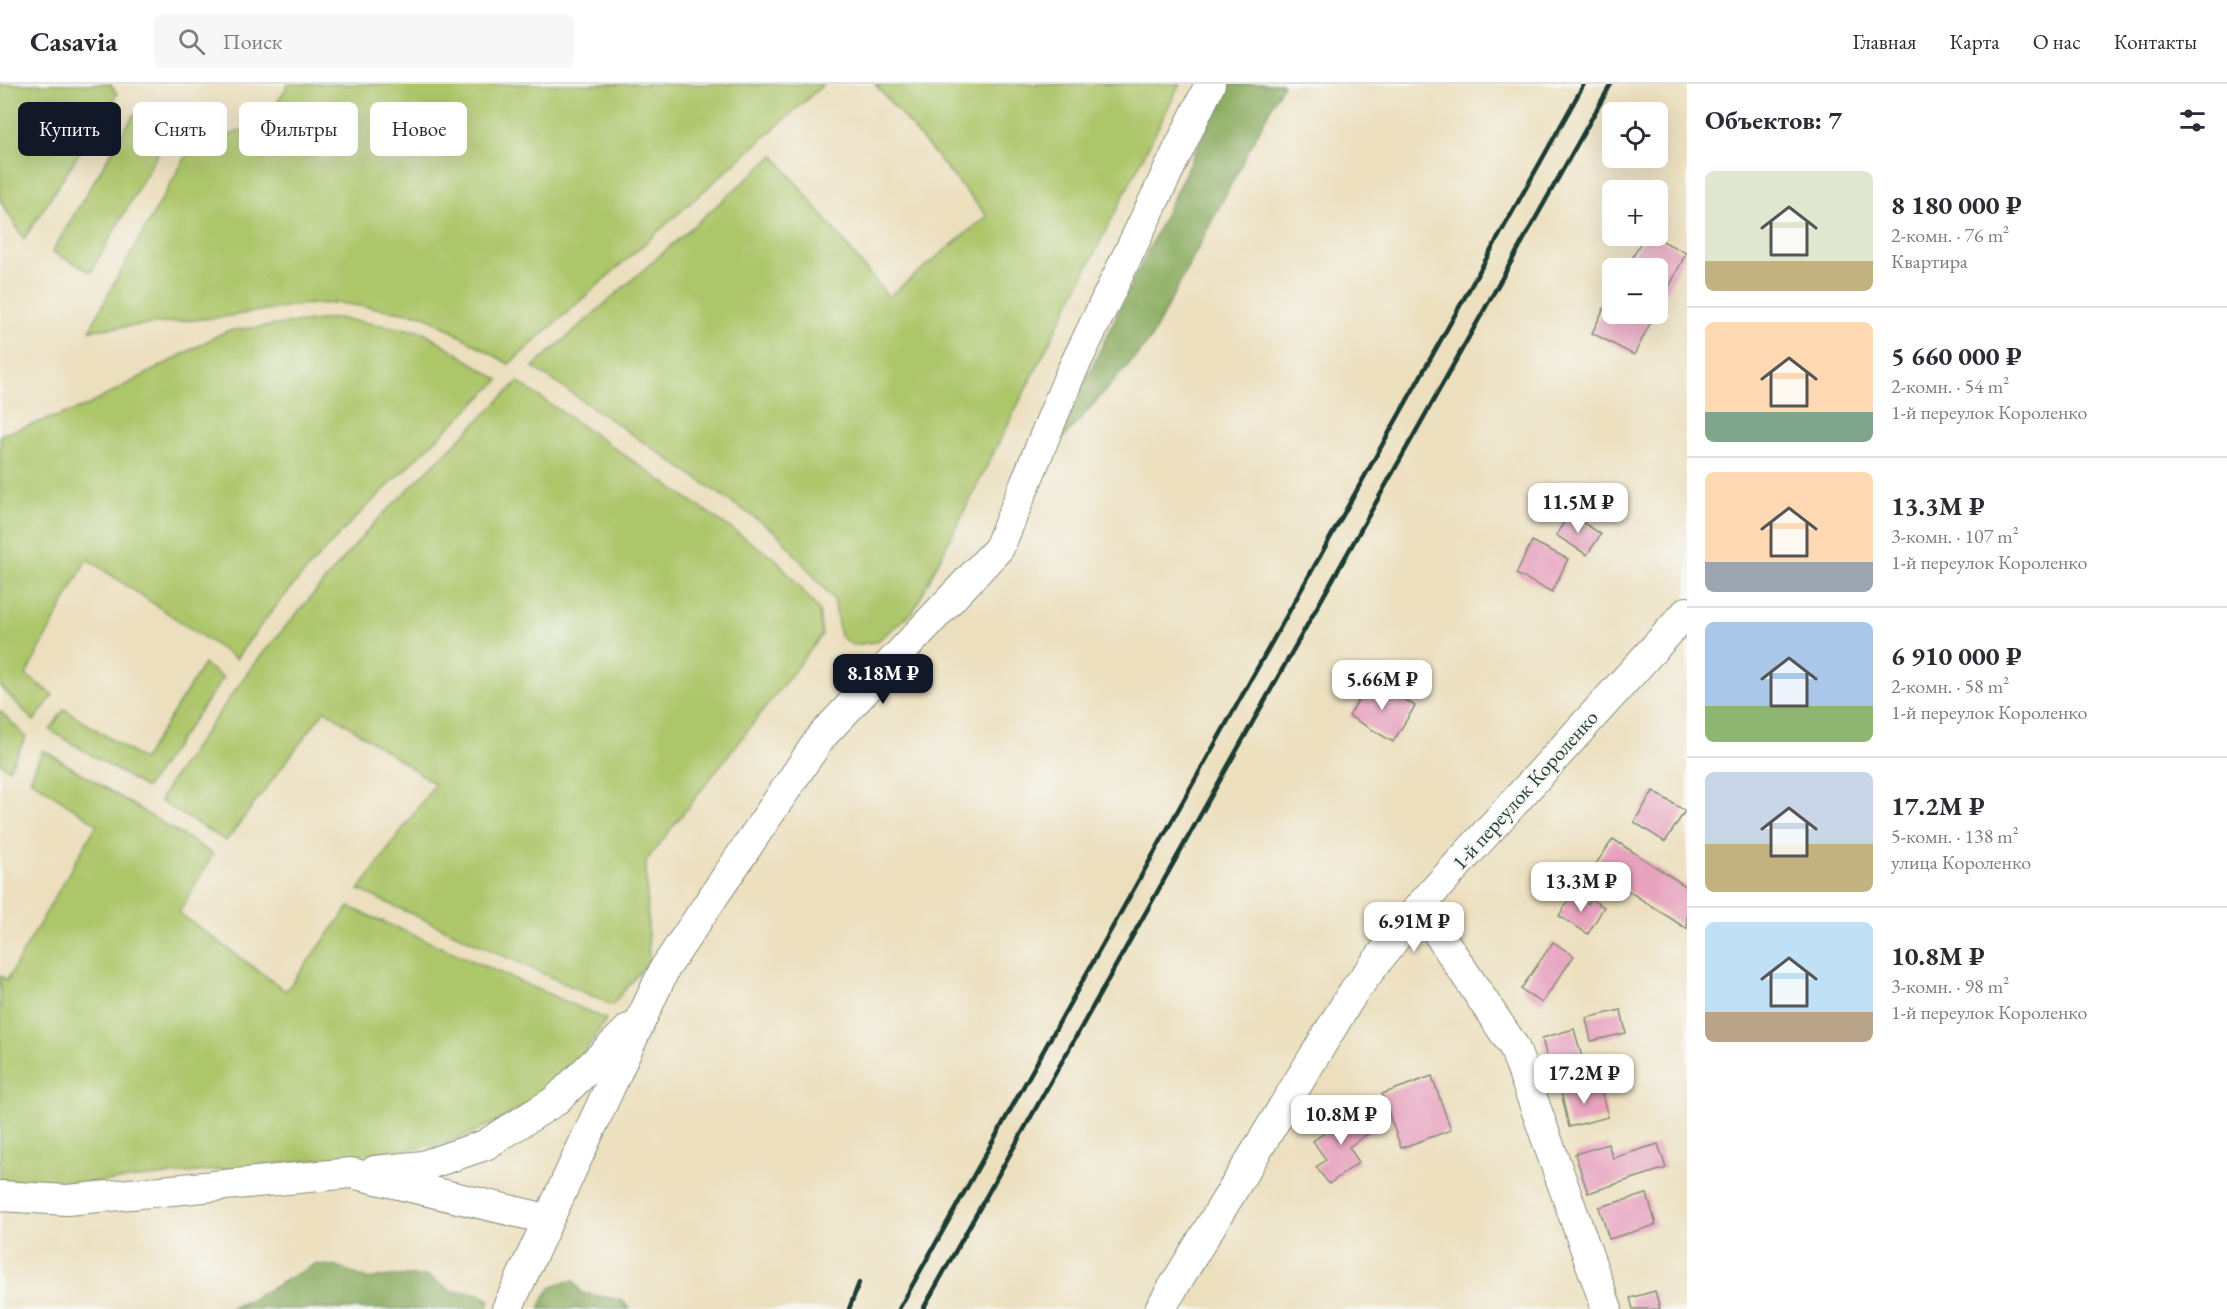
<!DOCTYPE html>
<html lang="ru">
<head>
<meta charset="utf-8">
<style>
  body { margin:0; font-family:"EB Garamond",serif; background:#f7f7f7; color:#2b2b33; height:100vh; display:flex; flex-direction:column; font-size:22px; white-space:nowrap }
  * { box-sizing:border-box; margin:0 }
  p { font-size:20px; color:#7c7c81 }
  .icon { flex:none; width:33px; height:33px; fill:none; stroke:currentColor; stroke-width:2; stroke-linecap:round; stroke-linejoin:round }
  .map { position:relative; flex:1; overflow:hidden }
  .sheet { display:flex; flex-direction:column; background:#fff; width:540px }
  .sheet>* { flex:none }
  .hud { position:absolute; left:18px; top:18px; width:570px; height:54px; display:flex; gap:12px }
  .controls { position:absolute; left:1602px; top:18px; display:grid; gap:12px }
  .controls a { display:grid; place-items:center; width:66px; height:66px; border-radius:9px; background:#fff; box-shadow:0 6px 24px #0002; font-size:30px }
  .price { position:absolute; translate:-50% -51px; padding:0 14px; border-radius:12px; background:#fff; color:#222; font-size:20px; line-height:39px; filter:drop-shadow(0 2px 3px #0008) }
  .price::after { content:''; position:absolute; left:50%; top:36px; width:18px; height:14px; margin-left:-9px; background:inherit; clip-path:polygon(0 0,100% 0,50% 100%) }
  .price.active { background:#111827; color:#fff }
  ul { padding:0; list-style:none }
  li { display:flex; align-items:center; gap:18px; height:150px; padding:0 18px }
  li+li { border-top:2px solid #e1e1e2 }
  li span { display:grid; place-items:center; flex:none; width:168px; height:120px; border-radius:9px; color:#555 }
  li>.icon { margin-inline-start:auto }
  span .icon { width:72px; height:72px; fill:#fffc; stroke-width:1 }
  li b { font-size:26px }
  h2 { display:flex; justify-content:space-between; align-items:center; height:72px; padding:0 18px; font-size:26px }
  .tag { padding:0 21px; border-radius:9px; background:#fff; box-shadow:0 6px 24px #0002; font-size:21px; line-height:54px }
  .tag.active { background:#111827; color:#fff }
  header { display:flex; align-items:center; gap:36px; box-sizing:border-box; height:84px; padding:0 30px; background:#fff; border-bottom:2px solid #e1e1e2 }
  header strong { font-size:28px }
  nav { display:flex; gap:33px; margin-inline-start:auto; font-size:21px }
  .search { width:420px; height:54px; background:#f7f7f7; display:flex; align-items:center; gap:15px; box-sizing:border-box; padding:0 21px; border-radius:9px; color:#7c7c81; font-size:22px }
  main { display:flex; flex:1; min-height:0 }
  .map>svg:first-child { display:block }
</style>
</head>
<body>
<header>
<strong>Casavia</strong>
<div class="search"><svg class="icon" aria-label="search" viewBox="0 0 24 24"><circle cx="10" cy="10" r="6"/><path d="M15 15l6 6"/></svg>Поиск</div>
<nav><a>Главная</a><a>Карта</a><a>О нас</a><a>Контакты</a></nav>
</header>
<main>
<div class="map">
<svg width="1687" height="1225" viewBox="0 0 1687 1225">
  <rect width="100%" height="100%" fill="#f6f6f2"/>
  <filter id="ink" filterUnits="userSpaceOnUse"><feTurbulence type="fractalNoise" baseFrequency=".0167" numOctaves="2"/><feDisplacementMap in="SourceGraphic" scale="12" xChannelSelector="R" yChannelSelector="G"/><feConvolveMatrix kernelMatrix="1 2 1 2 8 2 1 2 1" color-interpolation-filters="sRGB"/></filter>
  <filter id="wash" filterUnits="userSpaceOnUse"><feTurbulence type="fractalNoise" baseFrequency=".008" numOctaves="4" result="noise"/><feDisplacementMap in="SourceGraphic" scale="24" xChannelSelector="R" yChannelSelector="G"/><feGaussianBlur stdDeviation="1.35" result="paint"/><feColorMatrix in="noise" values="0 0 0 0 0 0 0 0 0 0 0 0 0 0 0 0 0 1.4 0 .05"/><feComposite in="paint" operator="in"/></filter>
  <g filter="url(#wash)">
    <rect width="100%" height="100%" fill="#ecdfbd"/>
    <!-- green -->
    <g fill="#adc66b" stroke="#668250" stroke-width="1.5">
      <polygon points="0,0 110,0 117,10 24,155 0,116"/>
      <path d="M 288,0 L 824,0 L 509,280 L 424,231 L 339,219 L 296,221 L 223,233 L 90,246 L 112,203 L 196,55 C 206,54 215,54 225,52 C 249,47 279,23 288,0 Z"/>
      <polygon points="875,0 1180,0 913,528 876,558 852,561 840,552 834,516 777,449 533,283 774,71 888,213 987,132"/>
      <polygon points="134,30 168,51 91,188 52,168"/>
      <path d="M 337,234 L 424,248 L 499,296 C 407,384 309,470 236,575 L 87,475 L 26,591 L 53,611 L 34,637 L 0,602 L 0,351 L 85,323 L 226,247 Z"/>
      <polygon points="518,298 777,476 819,526 822,551 646,777 649,877 612,921 359,806 435,700 325,626 226,757 160,717 170,698 253,581 373,440"/>
      <polygon points="204,580 223,594 146,704 50,646 64,625 143,676"/>
      <polygon points="0,627 26,653 9,685 0,679"/>
      <polygon points="43,666 213,770 179,829 286,907 349,823 606,935 584,969 548,1006 503,1035 445,1060 396,1067 81,1100 0,1096 0,892 7,896 97,740 30,695"/>
    </g>
    <!-- forest -->
    <g fill="#8aab5f" stroke="#54744a" stroke-width="1.5">
      <polygon points="1228,0 1283,0 1150,256 1051,368"/>
      <polygon points="315,1180 339,1183 367,1195 390,1192 428,1192 451,1207 477,1209 490,1216 487,1225 228,1225 252,1215"/>
      <path d="M 574,1197 L 581,1209 L 621,1216 L 630,1225 L 539,1225 C 547,1205 551,1198 574,1197 Z"/>
    </g>
    <g id="blocks">
      <!-- building -->
      <g fill="#e7a2be">
        <polygon points="1644,152 1653,152 1686,169 1658,225 1658,184 1627,184"/>
        <polygon points="1612,208 1612,230 1655,230 1634,271 1592,249"/>
        <polygon points="1569,430 1601,450 1587,471 1556,451"/>
        <polygon points="1532,457 1568,475 1552,508 1516,490"/>
        <polygon points="1371,595 1415,622 1393,658 1349,632"/>
        <polygon points="1653,707 1685,727 1665,758 1634,738"/>
        <polygon points="1613,755 1687,803 1687,845 1593,784"/>
        <polygon points="1571,811 1588,820 1591,815 1604,823 1588,850 1559,832"/>
        <polygon points="1553,858 1574,872 1542,919 1521,905"/>
        <polygon points="1621,926 1626,949 1591,957 1586,934"/>
        <polygon points="1574,945 1583,977 1550,986 1542,954"/>
        <polygon points="1432,992 1451,1046 1401,1064 1382,1010"/>
        <polygon points="1599,998 1608,1033 1569,1043 1561,1008"/>
        <polygon points="1358,1025 1373,1046 1349,1063 1359,1078 1329,1100 1316,1083 1326,1076 1313,1057"/>
        <polygon points="1608,1060 1613,1074 1658,1060 1666,1084 1588,1109 1575,1070"/>
        <polygon points="1647,1110 1656,1141 1609,1155 1599,1123"/>
        <polygon points="1655,1207 1660,1225 1633,1225 1630,1214"/>
      </g>
    </g>
  </g>
  <g filter="url(#ink)">
    <use href="#blocks" fill-opacity="0" stroke="#868e78" stroke-width="1.5"/>
    <g fill="none" stroke-linecap="round" stroke-linejoin="round">
      <!-- minor casing -->
      <g stroke="#868e78" stroke-width="32">
        <g id="minor">
          <polyline points="1420,822 1514,963 1607,1225"/>
          <polyline points="375,1087 423,1082 485,1061 555,1017 629,945"/>
          <polyline points="0,1112 67,1116 351,1089 547,1135"/>
          <polyline points="507,1225 665,884 821,653 999,464 1069,293 1210,0"/>
          <polyline points="1160,1225 1354,907 1420,822 1687,528"/>
        </g>
      </g>
      <!-- minor -->
      <use href="#minor" stroke="#fff" stroke-width="30"/>
      <!-- rail -->
      <g stroke="#1f3d34" stroke-width="4.5">
        <polyline points="849,1225 859,1199"/>
        <polyline points="899,1225 1584,0"/>
        <polyline points="923,1225 1611,0"/>
      </g>
    </g>
  </g>
  <g text-anchor="middle" stroke-width="4.5" stroke-linejoin="round" paint-order="stroke">
    <!-- street labels -->
    <g font-size="21" fill="#1f3d34" stroke="#f6f6f2">
      <text transform="translate(1525 706) rotate(-48)" y="7">1-й переулок Короленко</text>
    </g>
  </g>
</svg>
<div class="controls">
<a><svg class="icon" aria-label="locate" viewBox="0 0 24 24"><circle cx="12" cy="12" r="6"/><path d="M12 2v4M12 18v4M2 12h4M18 12h4"/></svg></a>
<a>+</a>
<a>−</a>
</div>
<b class="price" style="left:1578px;top:450px">11.5M ₽</b>
<b class="price active" style="left:883px;top:621px">8.18M ₽</b>
<b class="price" style="left:1382px;top:627px">5.66M ₽</b>
<b class="price" style="left:1581px;top:829px">13.3M ₽</b>
<b class="price" style="left:1414px;top:869px">6.91M ₽</b>
<b class="price" style="left:1584px;top:1021px">17.2M ₽</b>
<b class="price" style="left:1341px;top:1062px">10.8M ₽</b>
<div class="hud">
<a class="tag active">Купить</a>
<a class="tag">Снять</a>
<a class="tag">Фильтры</a>
<a class="tag">Новое</a>
</div>
</div>
<section class="sheet">
<h2>Объектов: 7<svg class="icon" aria-label="filters" viewBox="0 0 24 24"><path d="M4 7h16M4 17h16"/><circle cx="9" cy="7" r="2"/><circle cx="15" cy="17" r="2"/></svg></h2>
<ul>
<li><span style="background:linear-gradient(#dfe7d0 75%,#c2b280 0)"><svg class="icon" aria-label="home" viewBox="0 0 24 24"><path d="M3 11l9-7 9 7M6 9v11h12V9"/></svg></span><div><b>8 180 000 ₽</b><p>2-комн. · 76 m²</p><p>Квартира</p></div></li>
<li><span style="background:linear-gradient(#ffd9b3 75%,#7fa58c 0)"><svg class="icon" aria-label="home" viewBox="0 0 24 24"><path d="M3 11l9-7 9 7M6 9v11h12V9"/></svg></span><div><b>5 660 000 ₽</b><p>2-комн. · 54 m²</p><p>1-й переулок Короленко</p></div></li>
<li><span style="background:linear-gradient(#ffd9b3 75%,#9aa5b1 0)"><svg class="icon" aria-label="home" viewBox="0 0 24 24"><path d="M3 11l9-7 9 7M6 9v11h12V9"/></svg></span><div><b>13.3M ₽</b><p>3-комн. · 107 m²</p><p>1-й переулок Короленко</p></div></li>
<li><span style="background:linear-gradient(#a9c7e8 70%,#8fb573 0)"><svg class="icon" aria-label="home" viewBox="0 0 24 24"><path d="M3 11l9-7 9 7M6 9v11h12V9"/></svg></span><div><b>6 910 000 ₽</b><p>2-комн. · 58 m²</p><p>1-й переулок Короленко</p></div></li>
<li><span style="background:linear-gradient(#c9d6e8 60%,#c2b280 0)"><svg class="icon" aria-label="home" viewBox="0 0 24 24"><path d="M3 11l9-7 9 7M6 9v11h12V9"/></svg></span><div><b>17.2M ₽</b><p>5-комн. · 138 m²</p><p>улица Короленко</p></div></li>
<li><span style="background:linear-gradient(#bfe0f5 75%,#b9a48a 0)"><svg class="icon" aria-label="home" viewBox="0 0 24 24"><path d="M3 11l9-7 9 7M6 9v11h12V9"/></svg></span><div><b>10.8M ₽</b><p>3-комн. · 98 m²</p><p>1-й переулок Короленко</p></div></li>
</ul>
</section>
</main>
</body>
</html>
